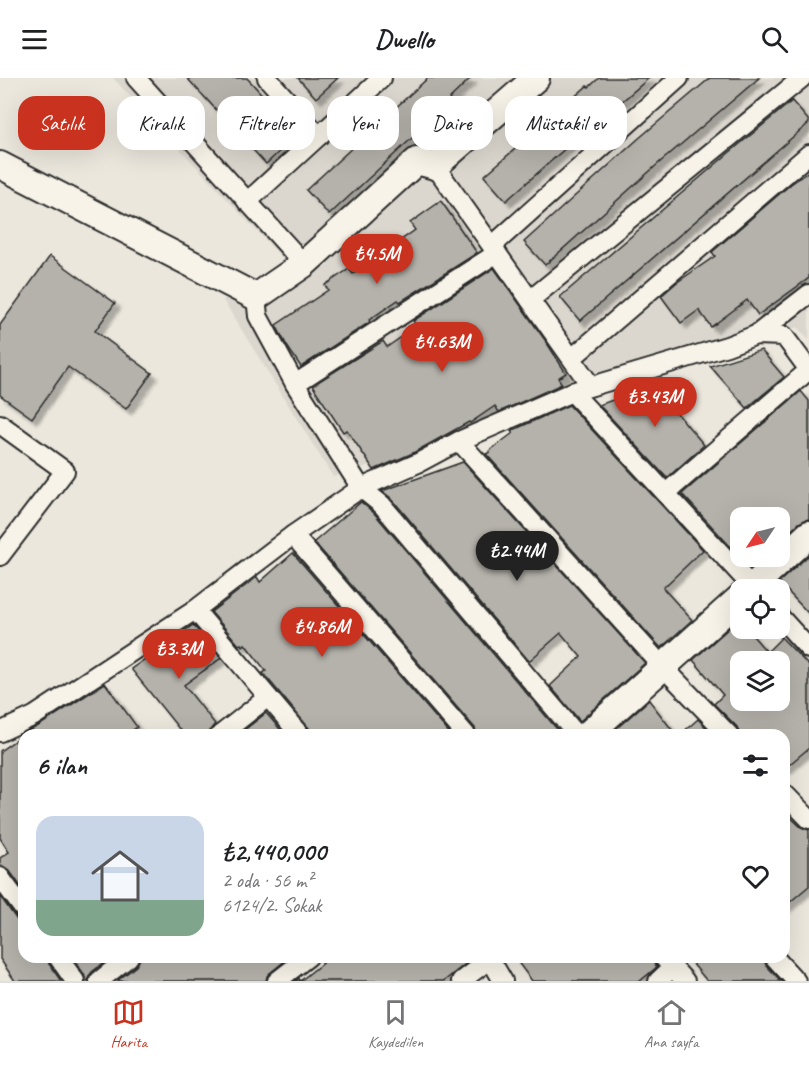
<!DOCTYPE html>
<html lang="tr">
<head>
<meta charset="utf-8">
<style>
  body { margin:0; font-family:Caveat,sans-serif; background:#f6f6f6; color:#202124; height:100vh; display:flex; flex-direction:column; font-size:22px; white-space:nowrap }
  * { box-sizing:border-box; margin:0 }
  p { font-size:20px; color:#757577 }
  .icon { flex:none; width:33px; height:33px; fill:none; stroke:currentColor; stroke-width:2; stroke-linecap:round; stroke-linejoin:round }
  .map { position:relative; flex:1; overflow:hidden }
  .panel { position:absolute; left:18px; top:651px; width:772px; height:234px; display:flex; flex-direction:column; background:#fff; border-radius:18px; box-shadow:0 6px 24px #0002 }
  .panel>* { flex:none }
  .hud { position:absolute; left:18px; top:18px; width:774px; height:54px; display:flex; gap:12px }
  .needle { width:39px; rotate:235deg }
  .fabs { position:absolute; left:730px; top:429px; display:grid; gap:12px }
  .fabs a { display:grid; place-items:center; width:60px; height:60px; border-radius:12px; background:#fff; box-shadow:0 6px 24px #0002; font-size:30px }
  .price { position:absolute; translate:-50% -51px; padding:0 14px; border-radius:21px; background:#c8321e; color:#fff; font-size:20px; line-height:39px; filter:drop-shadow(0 2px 3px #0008) }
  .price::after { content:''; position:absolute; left:50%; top:36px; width:18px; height:14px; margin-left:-9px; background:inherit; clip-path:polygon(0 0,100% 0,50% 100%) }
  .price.current { background:#222; color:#fff }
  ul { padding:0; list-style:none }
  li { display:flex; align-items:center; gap:18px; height:150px; padding:0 18px }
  li span { display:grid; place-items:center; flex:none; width:168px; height:120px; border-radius:18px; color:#555 }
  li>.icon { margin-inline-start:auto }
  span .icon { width:72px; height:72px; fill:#fffc; stroke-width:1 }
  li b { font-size:26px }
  h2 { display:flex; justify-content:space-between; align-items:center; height:72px; padding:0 18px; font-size:26px }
  .chip { padding:0 21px; border-radius:18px; background:#fff; box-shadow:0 6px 24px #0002; font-size:21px; line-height:54px }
  .chip.current { background:#c8321e; color:#fff }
  header { display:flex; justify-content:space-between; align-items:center; height:78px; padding:0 18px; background:#fff; font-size:27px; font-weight:700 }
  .dock { display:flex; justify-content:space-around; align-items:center; height:84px; border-top:2px solid #e0e0e0; background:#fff; font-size:16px; color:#757577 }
  .dock a { display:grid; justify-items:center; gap:3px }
  .dock .current { color:#c8321e }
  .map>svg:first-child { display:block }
</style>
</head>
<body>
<header><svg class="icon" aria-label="menu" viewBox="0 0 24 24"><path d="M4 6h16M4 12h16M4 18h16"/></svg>Dwello<svg class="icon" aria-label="search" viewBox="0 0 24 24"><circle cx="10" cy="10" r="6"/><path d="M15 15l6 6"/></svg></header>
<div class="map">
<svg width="809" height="903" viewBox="0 0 809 903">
  <defs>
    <filter id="shadow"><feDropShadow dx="5.5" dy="5.5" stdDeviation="1.5" flood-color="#0004"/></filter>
  </defs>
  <rect width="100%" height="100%" fill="#ebe7dd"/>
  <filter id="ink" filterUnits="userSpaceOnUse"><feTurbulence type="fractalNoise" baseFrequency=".0167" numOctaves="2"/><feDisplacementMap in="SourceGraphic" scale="12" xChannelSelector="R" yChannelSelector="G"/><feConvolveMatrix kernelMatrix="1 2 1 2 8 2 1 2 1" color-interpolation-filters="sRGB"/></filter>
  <g filter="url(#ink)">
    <!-- built -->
    <polygon fill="#dbd7ce" points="113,0 809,0 809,262 797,249 333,399 223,222 285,183"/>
    <!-- building -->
    <g fill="#b5b2ab" stroke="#2b2b2b" stroke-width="1.5" fill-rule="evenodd" filter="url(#shadow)">
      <polygon points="187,0 247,0 298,56 266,86"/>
      <polygon points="298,0 338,0 316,20"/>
      <polygon points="428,0 471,0 449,21 451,24 329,137 306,112"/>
      <polygon points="599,0 649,0 613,31 611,30 506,123 484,98 587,8 589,9"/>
      <polygon points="710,0 759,0 659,85 545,187 524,164 638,61"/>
      <polygon points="792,23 809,43 809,45 580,243 560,219 730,74"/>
      <polygon points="809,93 809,200 758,237 747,222 711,249 699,232 681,245 661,218 676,205 715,178 712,174 791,106"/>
      <polygon points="441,123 477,175 400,224 398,222 369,242 370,244 301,289 287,268 276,247 328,212 325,207 349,191 353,196 415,152 410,145"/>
      <polygon points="50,178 115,225 95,253 152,295 126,331 68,289 32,340 0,317 0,247"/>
      <polygon points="494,190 545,262 566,295 558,300 562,306 499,334 495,328 470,345 469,344 413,375 374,392 347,352 343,354 314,310 315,310 313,307 383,263 387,269 417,248 413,243"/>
      <polygon points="761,272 784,299 747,330 710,288"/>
      <polygon points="653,307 704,367 667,400 599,327"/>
      <polygon points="801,313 809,323 809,441 805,442 799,445 780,463 780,440 741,440 741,480 682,416"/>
      <polygon points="569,327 703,472 663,510 692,542 661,570 486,376 490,374 489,373 513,355 511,353"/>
      <polygon points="463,384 645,585 580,643 550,608 581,579 561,555 529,583 391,420 382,413"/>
      <polygon points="361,424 374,435 562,657 477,657 475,650 314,464"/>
      <polygon points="293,475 451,657 311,657 309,650 263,595 266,593 245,566 243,568 241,566 239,567 211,534 257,499 260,504"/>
      <polygon points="809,477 809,536 779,504"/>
      <path d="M 738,542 L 741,545 L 741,550 L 746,550 L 767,574 L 780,561 L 780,558 L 809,588 L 809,670 L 784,691 L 784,657 L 740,657 L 737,649 L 714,626 L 723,617 L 693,582 ZM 741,584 L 780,584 L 780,622 L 741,622 Z"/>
      <polygon points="193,547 221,580 184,607 215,646 210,652 209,657 184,657 131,591"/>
      <polygon points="105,605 137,649 126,657 24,657 24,813 9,792 0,786 0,780 9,774 0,760 0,673 27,654 40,647"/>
      <polygon points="649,622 676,657 609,657"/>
      <polygon points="266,635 285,657 238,657"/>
      <polygon points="698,641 713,657 680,657"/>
      <polygon points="784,733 801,749 809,752 809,808 784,829"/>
      <polygon points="0,818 24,852 24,879 47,879 49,886 61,903 15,903 0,881"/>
      <polygon points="72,879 111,879 92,894 89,898 88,903 86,903 84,896"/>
      <polygon points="143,879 284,879 286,882 270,895 267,898 266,903 117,903 136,888 140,881"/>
      <polygon points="330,879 474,879 444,903 295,903 299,900 300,903"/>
      <polygon points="514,879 652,879 652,882 657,889 640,903 532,903"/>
      <polygon points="687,879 763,879 766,887 781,903 707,903"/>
    </g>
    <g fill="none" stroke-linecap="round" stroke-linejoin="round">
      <!-- street casing -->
      <g stroke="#2b2b2b" stroke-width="22">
        <g id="street">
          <polyline points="136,0 304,186"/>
          <polyline points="267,0 319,58"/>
          <polyline points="435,88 591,308"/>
          <polyline points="247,124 382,0"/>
          <polyline points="492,168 679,0"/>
          <polyline points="256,219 258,238 295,306 361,410 382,427 577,657"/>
          <polyline points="530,222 802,0"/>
          <polyline points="756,257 809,216"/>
          <polyline points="572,280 809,76"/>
          <polyline points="295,306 497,175"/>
          <polyline points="572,314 755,512"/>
          <polyline points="0,346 65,393 0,478"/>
          <polyline points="459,363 663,589 729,657"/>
          <polyline points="666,415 809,292"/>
          <polyline points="293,457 466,657"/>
          <polyline points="195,532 300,657"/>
          <polyline points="780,539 809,571"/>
          <polyline points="0,654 34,638 195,532 293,457 361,410 418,385 459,363 572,314 727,268 756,257 784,258 809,292"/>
          <polyline points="220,657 268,619"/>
          <polyline points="784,715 809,741"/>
          <polyline points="0,799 24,832"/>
          <polyline points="58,879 75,903"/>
          <polyline points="489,879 503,903"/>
          <polyline points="663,879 685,903"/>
          <polyline points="774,879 796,903"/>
          <polyline points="99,903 129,879"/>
          <polyline points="277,903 308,879"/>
          <polyline points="461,903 490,881"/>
          <polyline points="658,903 673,889"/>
        </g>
      </g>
      <!-- secondary casing -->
      <g stroke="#2b2b2b" stroke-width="30">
        <g id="secondary">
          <polyline points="0,87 256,219 304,186 417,83 435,88 536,0"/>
          <polyline points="749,512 809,456"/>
          <polyline points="587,657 741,519"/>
        </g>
      </g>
      <!-- street -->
      <use href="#street" stroke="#f7f3e8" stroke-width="18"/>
      <!-- secondary -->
      <use href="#secondary" stroke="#f7f3e8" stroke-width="26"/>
    </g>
  </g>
</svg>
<div class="fabs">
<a><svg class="needle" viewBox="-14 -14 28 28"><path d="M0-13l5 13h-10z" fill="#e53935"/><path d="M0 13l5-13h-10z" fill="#757577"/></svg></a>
<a><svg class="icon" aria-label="locate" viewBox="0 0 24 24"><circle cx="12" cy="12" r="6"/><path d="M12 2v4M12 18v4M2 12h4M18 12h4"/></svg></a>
<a><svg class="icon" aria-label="layers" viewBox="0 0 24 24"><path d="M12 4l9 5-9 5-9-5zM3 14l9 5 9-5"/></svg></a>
</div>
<b class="price" style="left:377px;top:207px">₺4.5M</b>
<b class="price" style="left:442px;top:295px">₺4.63M</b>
<b class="price" style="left:655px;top:350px">₺3.43M</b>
<b class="price current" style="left:517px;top:504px">₺2.44M</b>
<b class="price" style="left:322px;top:580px">₺4.86M</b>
<b class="price" style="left:179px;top:602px">₺3.3M</b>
<div class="hud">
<a class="chip current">Satılık</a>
<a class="chip">Kiralık</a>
<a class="chip">Filtreler</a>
<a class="chip">Yeni</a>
<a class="chip">Daire</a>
<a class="chip">Müstakil ev</a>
</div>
<section class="panel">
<h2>6 ilan<svg class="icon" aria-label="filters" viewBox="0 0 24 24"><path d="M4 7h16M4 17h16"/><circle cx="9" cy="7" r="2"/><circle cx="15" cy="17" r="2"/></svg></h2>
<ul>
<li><span style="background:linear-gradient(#c9d6e8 70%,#7fa58c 0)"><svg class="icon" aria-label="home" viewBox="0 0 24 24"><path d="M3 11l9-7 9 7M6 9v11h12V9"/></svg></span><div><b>₺2,440,000</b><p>2 oda · 56 m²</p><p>6124/2. Sokak</p></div><svg class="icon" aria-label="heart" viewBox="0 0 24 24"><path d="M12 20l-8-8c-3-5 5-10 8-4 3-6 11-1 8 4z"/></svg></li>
</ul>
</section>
</div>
<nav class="dock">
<a class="current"><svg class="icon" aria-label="map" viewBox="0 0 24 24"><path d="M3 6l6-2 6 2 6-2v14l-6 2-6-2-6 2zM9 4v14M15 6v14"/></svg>Harita</a>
<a><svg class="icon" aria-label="saved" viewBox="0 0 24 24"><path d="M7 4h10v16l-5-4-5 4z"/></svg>Kaydedilen</a>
<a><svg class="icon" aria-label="home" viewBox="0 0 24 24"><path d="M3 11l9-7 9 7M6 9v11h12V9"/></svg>Ana sayfa</a>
</nav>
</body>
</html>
